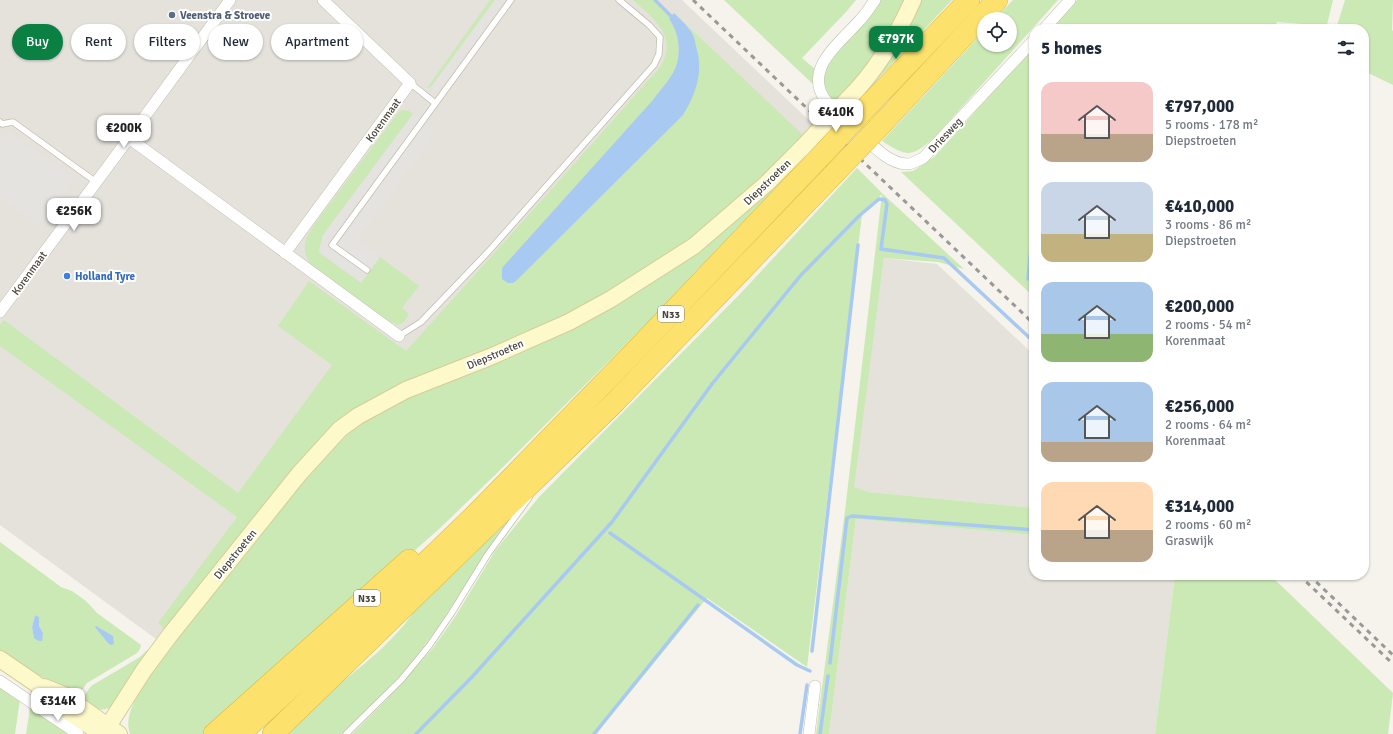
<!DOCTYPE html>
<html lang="en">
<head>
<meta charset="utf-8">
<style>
  body { margin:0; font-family:Signika,sans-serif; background:#f6f6f7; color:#1f2937; height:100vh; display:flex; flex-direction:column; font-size:15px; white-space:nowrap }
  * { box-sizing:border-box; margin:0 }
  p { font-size:13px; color:#747a83 }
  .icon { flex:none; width:22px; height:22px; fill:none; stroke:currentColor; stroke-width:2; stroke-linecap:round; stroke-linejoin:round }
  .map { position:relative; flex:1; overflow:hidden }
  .panel { position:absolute; left:1029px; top:24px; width:340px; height:556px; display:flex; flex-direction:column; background:#fff; border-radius:16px; box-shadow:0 1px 3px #0004 }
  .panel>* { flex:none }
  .top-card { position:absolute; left:12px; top:24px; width:380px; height:36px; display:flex; gap:8px }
  .fabs { position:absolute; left:977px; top:12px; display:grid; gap:8px }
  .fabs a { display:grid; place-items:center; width:40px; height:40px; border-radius:50%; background:#fff; box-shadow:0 1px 3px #0004; font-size:20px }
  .price { position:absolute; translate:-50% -34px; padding:0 9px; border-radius:8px; background:#fff; color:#222; font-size:13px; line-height:26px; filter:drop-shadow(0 1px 2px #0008) }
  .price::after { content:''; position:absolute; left:50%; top:24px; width:12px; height:9px; margin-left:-6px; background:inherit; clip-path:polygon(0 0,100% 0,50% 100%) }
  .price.active { background:#0b8043; color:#fff }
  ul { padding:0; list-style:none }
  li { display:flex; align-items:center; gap:12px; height:100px; padding:0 12px }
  li span { display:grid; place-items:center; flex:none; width:112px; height:80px; border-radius:12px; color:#555 }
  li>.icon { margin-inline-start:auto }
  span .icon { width:48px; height:48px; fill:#fffc; stroke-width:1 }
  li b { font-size:17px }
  h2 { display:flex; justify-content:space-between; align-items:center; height:48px; padding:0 12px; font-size:17px }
  .chip { padding:0 14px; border-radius:18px; background:#fff; box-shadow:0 1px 3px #0004; font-size:14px; line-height:36px }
  .chip.active { background:#0b8043; color:#fff }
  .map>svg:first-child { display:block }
</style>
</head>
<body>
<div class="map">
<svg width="1393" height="734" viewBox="0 0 1393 734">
  <rect width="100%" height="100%" fill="#f5f3eb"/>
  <!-- industrial -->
  <g fill="#e5e2dc">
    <polygon points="0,0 682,0 815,126 687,234 364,399 323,426 156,639 0,525"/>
    <polygon points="884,258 937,264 1034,355 1034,508 869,492 853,487"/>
    <polygon points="856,519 1034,535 1034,575 1175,575 1155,734 829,734"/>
  </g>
  <!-- green -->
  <g fill="#cae9b4" fill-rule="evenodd">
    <polygon points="490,0 495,0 431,87 427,88"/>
    <path d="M 633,0 L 655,0 L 671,16 L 669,19 C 678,31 681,48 677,63 C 674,76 661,90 653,100 L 698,51 L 690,30 L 674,13 L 803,135 C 782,156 763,178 741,198 C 681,251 611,294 538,328 C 481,354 421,372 366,402 C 355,409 344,418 334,425 L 166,630 L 158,623 L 237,517 L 0,346 L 0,325 L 4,320 L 238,493 L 332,365 L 278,326 L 309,281 L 406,351 L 551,190 L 660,67 C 679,37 654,19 633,0 Z"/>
    <polygon points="724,0 856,0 846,12 802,58 816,70 815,86"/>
    <polygon points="880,0 907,0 889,33 865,71 833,103 824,89 824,74 828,61 873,11"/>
    <polygon points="921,0 952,0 873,84 873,82"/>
    <path d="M 1013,0 L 1058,0 L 934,138 C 910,158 908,157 882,141 L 984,31 L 984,45 L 1010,45 L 1010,19 L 995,19 Z"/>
    <polygon points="1077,0 1333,0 1326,29 1305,29 1303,24 1277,22 1274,29 1050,29"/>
    <polygon points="1345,0 1393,0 1392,30 1393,31 1393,85 1364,71 1364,29 1336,29"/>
    <polygon points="1034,47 1034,297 901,172 913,171 934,157"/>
    <path d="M 401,110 L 409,111 L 413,114 L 323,235 L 361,283 L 380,257 L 419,286 L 402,308 L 409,314 L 404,322 L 398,325 L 387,320 L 312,267 C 301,249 303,242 314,225 L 397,114 Z"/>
    <path d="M 794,164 L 796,166 L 644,326 L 494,476 L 439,529 L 207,734 L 130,734 C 125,720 132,706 138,694 C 148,672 164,653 179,634 C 198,610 217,586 236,563 C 278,514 317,461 365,418 L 601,309 Z"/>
    <polygon points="857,168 883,194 964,269 938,262 884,258 854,487 869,492 1034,508 1034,535 856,519 829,734 816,734 845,511 882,194 862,215 807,667 707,598 596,734 352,734 385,701 433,648 455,617 495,551 539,497 740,294"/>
    <path d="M 504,525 L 505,526 C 472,571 446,621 410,664 C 390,689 365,711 342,734 L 286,734 C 302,719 318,702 335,688 C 365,663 391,644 414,612 Z"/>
    <path d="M 0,542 L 61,587 L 72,591 L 86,601 L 97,613 L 141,645 L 140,649 L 137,653 L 87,683 L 76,699 L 39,675 L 12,660 L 0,652 ZM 35,615 L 39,617 L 39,626 L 43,633 L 34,638 L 32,627 Z"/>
    <polygon points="1175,575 1270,575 1393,693 1388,734 1155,734"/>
    <path d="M 149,650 L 150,652 L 114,706 C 101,713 92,708 80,702 L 91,686 L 140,657 L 146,651 Z"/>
    <polygon points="0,686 20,699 15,734 0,734"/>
    <polygon points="30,708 68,734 26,734"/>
  </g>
  <!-- parking -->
  <g fill="#e4e3df">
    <polygon points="495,0 506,0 437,92 431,87"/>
    <polygon points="413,114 436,132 357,240 380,257 361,283 321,254 319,252 320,245 323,235"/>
    <polygon points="7,130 74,178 38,225 0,198 0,139"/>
  </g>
  <!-- water -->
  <g fill="#a8c9f1">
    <path d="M 674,13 C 679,18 685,23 689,29 C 693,33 695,40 696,46 C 704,71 696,94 683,115 L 516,281 L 513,283 L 508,283 L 502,279 L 502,268 L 653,100 C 660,90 674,76 677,63 C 681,48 678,31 669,19 Z"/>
    <polygon points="35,615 39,617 39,626 43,633 42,641 39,641 34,638 32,627"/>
    <polygon points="96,626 113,636 114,644 111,645 108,643 95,627"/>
  </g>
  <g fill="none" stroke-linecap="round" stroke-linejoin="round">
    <!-- stream -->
    <g stroke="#a8c9f1" stroke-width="3.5">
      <polyline points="655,0 671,16"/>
      <polyline points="1028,279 1034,218"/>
      <polyline points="610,533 797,665 810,671"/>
      <polyline points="812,651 858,245"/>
      <polyline points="830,663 847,518 852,516 1034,530"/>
      <polyline points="416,734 472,677 612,522 712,384 801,275 859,216 879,199 885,200 887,204 881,249 944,258 1034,342"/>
      <polyline points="594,734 698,605"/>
      <polyline points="800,734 807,685"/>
      <polyline points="820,734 828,676"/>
    </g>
    <!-- lane casing -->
    <g stroke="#c1bdad" stroke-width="7">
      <g id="lane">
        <polyline points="410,83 435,103"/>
        <polyline points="0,122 2,124 13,122 96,182"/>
        <polyline points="367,270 332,245 511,0"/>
        <polyline points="399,336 421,322 488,252 654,65 659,54 660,37 649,25 619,0"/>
        <polyline points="346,734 401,680 429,646 451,614 488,554 529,498"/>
      </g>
    </g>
    <!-- street casing -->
    <g stroke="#c1bdad" stroke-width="12">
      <g id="street">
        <polyline points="230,0 129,138 399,336"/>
        <polyline points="1044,29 1070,0"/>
        <path d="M 842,115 C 836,110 828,104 824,98 C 804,67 843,40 860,20 C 866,14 870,7 875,0"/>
        <path d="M 864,137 C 875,148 891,165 909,164 C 913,163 919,160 923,158 L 1034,40"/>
        <polyline points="285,253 410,83 323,0"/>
        <polyline points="0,312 129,138"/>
        <polyline points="0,681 78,734"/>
        <polyline points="809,734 815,686"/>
      </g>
    </g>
    <!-- secondary casing -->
    <g stroke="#d5cd9a" stroke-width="18">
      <g id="secondary">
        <path d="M 848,99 C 876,71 897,36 913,0"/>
        <polyline points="0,659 35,683 57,704 102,734"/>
        <polyline points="44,687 64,695 119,734"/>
        <polyline points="103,734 144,670 170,635 299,474 340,429 358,416 406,390 490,357 569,322 611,299 694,246 766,184 803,147"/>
      </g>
    </g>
    <!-- highway casing -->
    <g stroke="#deb83c" stroke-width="22">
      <g id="highway">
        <polyline points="862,112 969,0"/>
        <polyline points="878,128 997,0"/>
        <polyline points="214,734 409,560"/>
        <polyline points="240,734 391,596 475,515 641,345 817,160"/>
        <polyline points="273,734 615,402 833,175"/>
      </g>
    </g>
    <!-- lane -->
    <use href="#lane" stroke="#fff" stroke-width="5.5"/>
    <!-- street -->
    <use href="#street" stroke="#fff" stroke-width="11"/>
    <!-- secondary -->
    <use href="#secondary" stroke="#fef9cb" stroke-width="16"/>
    <!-- highway -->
    <use href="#highway" stroke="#fde16d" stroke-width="21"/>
    <!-- rail -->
    <g stroke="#999" stroke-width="3" stroke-dasharray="5 5" stroke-linecap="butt">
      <polyline points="693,0 1034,324"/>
      <polyline points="1299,575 1393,664"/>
      <polyline points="1309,575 1393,655"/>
    </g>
    <!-- secondary-bridge casing -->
    <g stroke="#d5cd9a" stroke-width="18" stroke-linecap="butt">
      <polyline id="secondary-bridge" points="803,147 848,99"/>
    </g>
    <!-- highway-bridge casing -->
    <g stroke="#deb83c" stroke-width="22" stroke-linecap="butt">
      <g id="highway-bridge">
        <polyline points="817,160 862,112"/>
        <polyline points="833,175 878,128"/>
      </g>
    </g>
    <!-- secondary-bridge -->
    <use href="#secondary-bridge" stroke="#fef9cb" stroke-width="16"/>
    <!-- highway-bridge -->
    <use href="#highway-bridge" stroke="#fde16d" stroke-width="21"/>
  </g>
  <!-- markers -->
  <circle fill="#5c6f8a" stroke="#fff" stroke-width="1.5" cx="172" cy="15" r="4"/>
  <circle fill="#3f7fe0" stroke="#fff" stroke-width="1.5" cx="67" cy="276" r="4"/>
  <g text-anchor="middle" stroke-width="4" stroke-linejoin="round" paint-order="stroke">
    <!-- shield labels -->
    <g fill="#fff" stroke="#807d74" stroke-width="1">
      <rect x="658" y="306" width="26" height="16" rx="3"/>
      <rect x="354" y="590" width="26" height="16" rx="3"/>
    </g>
    <g font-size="10" font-weight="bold" fill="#494538">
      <text x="671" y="318">N33</text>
      <text x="367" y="602">N33</text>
    </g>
    <!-- service labels -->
    <g font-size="11" font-weight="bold" fill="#4e5e75" stroke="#fff" text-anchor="start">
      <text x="180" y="19">Veenstra &amp; Stroeve</text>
    </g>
    <!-- street labels -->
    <g font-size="11" fill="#494538" stroke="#fff">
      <text transform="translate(383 120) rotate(-54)" y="4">Korenmaat</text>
      <text transform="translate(945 135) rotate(-47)" y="4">Driesweg</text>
      <text transform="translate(767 182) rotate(-44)" y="4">Diepstroeten</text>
      <text transform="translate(29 273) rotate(-54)" y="4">Korenmaat</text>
      <text transform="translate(495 354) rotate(-23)" y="4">Diepstroeten</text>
      <text transform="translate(235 554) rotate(-51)" y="4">Diepstroeten</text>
    </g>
    <!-- shop labels -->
    <g font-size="11" font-weight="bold" fill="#366cbe" stroke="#fff" text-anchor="start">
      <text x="75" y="280">Holland Tyre</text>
    </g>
  </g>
</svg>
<div class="fabs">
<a><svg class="icon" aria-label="locate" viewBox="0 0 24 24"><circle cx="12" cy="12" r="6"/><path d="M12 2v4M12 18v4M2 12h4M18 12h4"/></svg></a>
</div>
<b class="price active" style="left:896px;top:60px">€797K</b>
<b class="price" style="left:836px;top:133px">€410K</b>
<b class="price" style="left:124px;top:149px">€200K</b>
<b class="price" style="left:74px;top:232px">€256K</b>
<b class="price" style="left:58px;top:722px">€314K</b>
<div class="top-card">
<a class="chip active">Buy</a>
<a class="chip">Rent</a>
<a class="chip">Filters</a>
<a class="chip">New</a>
<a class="chip">Apartment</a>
</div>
<section class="panel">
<h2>5 homes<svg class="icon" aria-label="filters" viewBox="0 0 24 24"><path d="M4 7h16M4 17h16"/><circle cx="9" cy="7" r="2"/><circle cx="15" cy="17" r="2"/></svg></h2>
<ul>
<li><span style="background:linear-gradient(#f6c9c9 65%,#b9a48a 0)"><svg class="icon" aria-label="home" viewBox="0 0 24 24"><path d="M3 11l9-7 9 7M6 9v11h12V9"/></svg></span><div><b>€797,000</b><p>5 rooms · 178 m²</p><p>Diepstroeten</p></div></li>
<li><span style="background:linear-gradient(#c9d6e8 65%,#c2b280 0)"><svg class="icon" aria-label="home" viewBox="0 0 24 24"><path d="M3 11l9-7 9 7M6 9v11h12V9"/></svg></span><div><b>€410,000</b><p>3 rooms · 86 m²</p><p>Diepstroeten</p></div></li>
<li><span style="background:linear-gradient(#a9c7e8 65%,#8fb573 0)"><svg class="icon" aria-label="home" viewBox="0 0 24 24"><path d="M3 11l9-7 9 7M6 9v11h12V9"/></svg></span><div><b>€200,000</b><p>2 rooms · 54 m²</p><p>Korenmaat</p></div></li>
<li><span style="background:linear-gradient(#a9c7e8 75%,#b9a48a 0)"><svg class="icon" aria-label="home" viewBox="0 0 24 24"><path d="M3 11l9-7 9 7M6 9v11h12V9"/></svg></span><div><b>€256,000</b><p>2 rooms · 64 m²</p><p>Korenmaat</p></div></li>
<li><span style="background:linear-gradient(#ffd9b3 60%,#b9a48a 0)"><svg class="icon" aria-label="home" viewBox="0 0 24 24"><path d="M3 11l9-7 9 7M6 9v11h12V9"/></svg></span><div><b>€314,000</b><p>2 rooms · 60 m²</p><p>Graswijk</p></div></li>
</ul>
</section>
</div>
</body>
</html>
